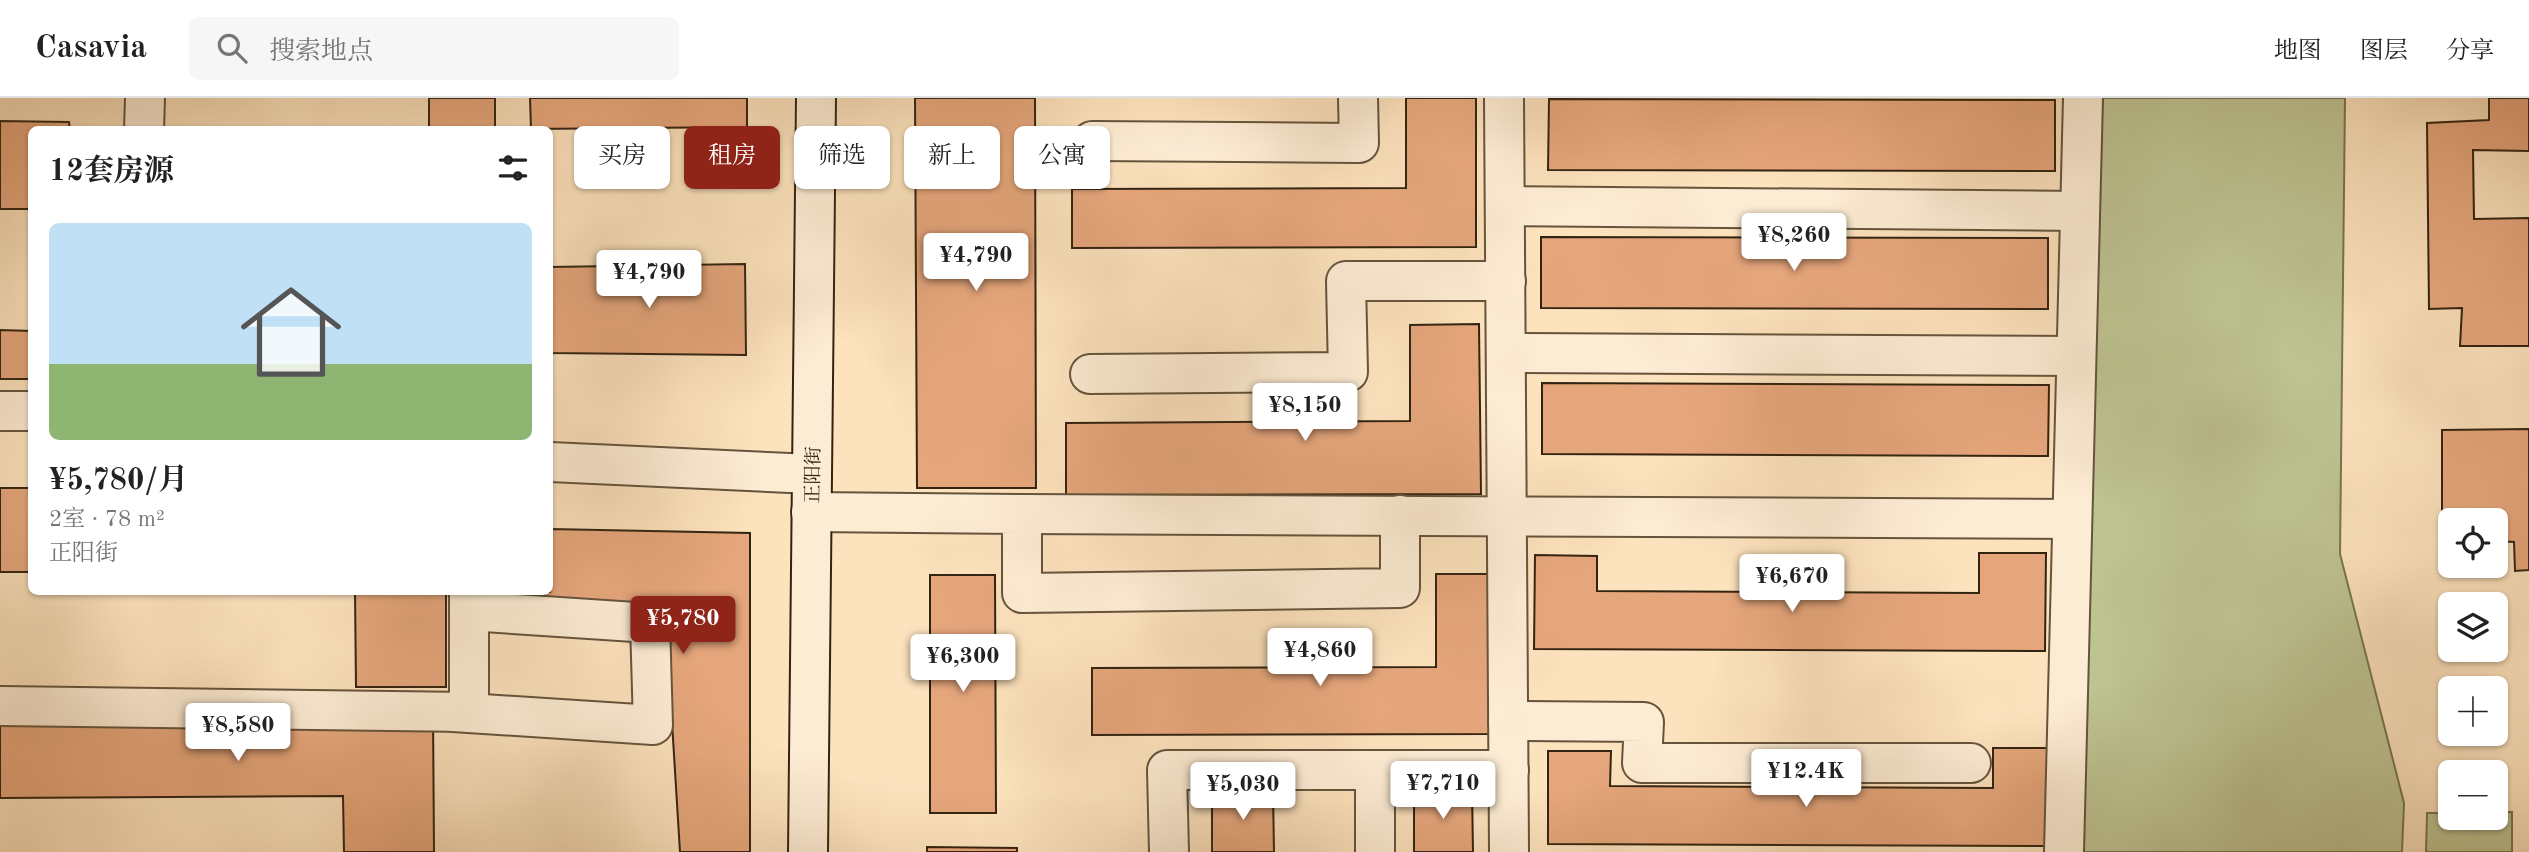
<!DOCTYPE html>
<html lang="zh">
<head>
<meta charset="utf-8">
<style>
  body { margin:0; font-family:"Old Standard TT","Noto Serif SC",serif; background:#f6f6f6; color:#222; height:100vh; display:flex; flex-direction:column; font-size:26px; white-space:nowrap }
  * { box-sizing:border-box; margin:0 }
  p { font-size:23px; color:#767676 }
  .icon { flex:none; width:38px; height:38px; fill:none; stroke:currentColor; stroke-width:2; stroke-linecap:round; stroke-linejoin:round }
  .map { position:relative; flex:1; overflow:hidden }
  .sheet { position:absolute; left:28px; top:28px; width:525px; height:469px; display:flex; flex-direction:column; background:#fff; border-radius:10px; box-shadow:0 2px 5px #0004 }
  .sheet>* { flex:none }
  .top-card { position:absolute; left:574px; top:28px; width:665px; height:63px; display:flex; gap:14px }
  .controls { position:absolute; left:2438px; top:410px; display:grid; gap:14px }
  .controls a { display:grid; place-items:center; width:70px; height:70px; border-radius:10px; background:#fff; box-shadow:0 2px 5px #0004; font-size:35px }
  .price { position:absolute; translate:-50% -60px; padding:0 16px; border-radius:7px; background:#fff; color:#222; font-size:23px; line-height:46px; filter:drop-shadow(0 2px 4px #0008) }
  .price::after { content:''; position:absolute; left:50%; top:42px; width:21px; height:16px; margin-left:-10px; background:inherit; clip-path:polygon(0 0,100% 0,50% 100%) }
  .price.active { background:#8f2418; color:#fff }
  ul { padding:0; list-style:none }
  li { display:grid; align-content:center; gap:14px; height:371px; padding:0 21px }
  li span { display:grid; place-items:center; height:217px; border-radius:10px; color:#555 }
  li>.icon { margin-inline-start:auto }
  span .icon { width:126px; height:126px; fill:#fffc; stroke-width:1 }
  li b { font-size:30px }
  h2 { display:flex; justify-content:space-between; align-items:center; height:84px; padding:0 21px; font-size:30px }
  .pill { padding:0 24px; border-radius:10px; background:#fff; box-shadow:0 2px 5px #0004; font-size:24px; line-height:63px }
  .pill.active { background:#8f2418; color:#fff }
  header { display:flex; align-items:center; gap:42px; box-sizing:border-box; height:98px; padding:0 35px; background:#fff; border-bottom:2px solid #e0e0e0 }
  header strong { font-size:33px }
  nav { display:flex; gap:38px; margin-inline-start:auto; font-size:24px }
  .search { width:490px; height:63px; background:#f6f6f6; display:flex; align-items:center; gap:18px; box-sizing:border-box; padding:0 24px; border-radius:10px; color:#767676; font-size:26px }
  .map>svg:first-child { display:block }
</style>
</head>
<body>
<header>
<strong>Casavia</strong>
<div class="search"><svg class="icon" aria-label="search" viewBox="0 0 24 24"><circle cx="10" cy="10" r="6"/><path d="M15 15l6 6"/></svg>搜索地点</div>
<nav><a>地图</a><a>图层</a><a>分享</a></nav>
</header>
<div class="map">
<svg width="2529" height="754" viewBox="0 0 2529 754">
  <rect width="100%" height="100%" fill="#fce2bd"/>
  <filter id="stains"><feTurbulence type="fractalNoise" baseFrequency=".00286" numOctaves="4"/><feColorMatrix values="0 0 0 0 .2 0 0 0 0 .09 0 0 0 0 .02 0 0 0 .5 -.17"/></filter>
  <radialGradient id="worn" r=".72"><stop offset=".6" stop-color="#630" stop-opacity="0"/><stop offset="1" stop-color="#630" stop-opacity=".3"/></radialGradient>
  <!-- green -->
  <g fill="#bec392" stroke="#787452" stroke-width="2">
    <polygon points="2083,0 2345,0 2340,456 2404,705 2402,754 2064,754"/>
    <polygon points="2496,714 2512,714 2512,754 2426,754 2427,715 2450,715 2450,719 2496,719"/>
  </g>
  <!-- building -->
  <g fill="#e6a67c" stroke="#332411" stroke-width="2">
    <rect x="429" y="0" width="66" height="32"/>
    <polygon points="530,0 747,0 747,29 531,31"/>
    <polygon points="915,0 1035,0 1036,390 917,390"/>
    <polygon points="1406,0 1476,0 1476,149 1072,150 1072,91 1406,90"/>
    <polygon points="2489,0 2529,0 2529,53 2473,52 2474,121 2529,120 2529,248 2460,248 2462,210 2429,211 2427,25 2489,22"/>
    <polygon points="1549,1 2055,2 2055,73 1548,72"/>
    <polygon points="0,23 69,24 70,32 32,32 32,111 0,111"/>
    <polygon points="1541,139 2048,140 2048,211 1541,210"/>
    <polygon points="745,166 746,257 550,255 550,169"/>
    <polygon points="1479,226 1481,396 1066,397 1066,325 1410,323 1410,227"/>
    <polygon points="0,232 32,233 32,281 0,281"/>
    <polygon points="1542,285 2049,287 2048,358 1542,356"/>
    <polygon points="2529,331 2529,472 2515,473 2514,444 2496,443 2496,422 2450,422 2450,442 2442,442 2442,332"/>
    <rect x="0" y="390" width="32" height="84"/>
    <polygon points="550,431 750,435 750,754 680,754 665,511 506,499 505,494 550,494"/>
    <polygon points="1979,455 2046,455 2045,553 1534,551 1535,457 1597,458 1597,493 1979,495"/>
    <polygon points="1436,476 1491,476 1492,636 1092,637 1092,570 1436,569"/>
    <polygon points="930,477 995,477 996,715 930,715"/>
    <polygon points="355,494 446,494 446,589 356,589"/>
    <polygon points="433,614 434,754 344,754 343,698 0,700 0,616"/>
    <polygon points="1993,650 2060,650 2059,748 1548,746 1548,653 1611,653 1610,688 1993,690"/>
    <polygon points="1414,692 1472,692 1473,754 1414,754"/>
    <polygon points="1212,693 1273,693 1274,754 1212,754"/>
    <polygon points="927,749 1017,750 1017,754 927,754"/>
  </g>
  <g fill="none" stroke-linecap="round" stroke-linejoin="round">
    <!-- street casing -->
    <g stroke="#65543c" stroke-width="42">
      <g id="street">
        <polyline points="1504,0 1509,754"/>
        <polyline points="144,32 145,0"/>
        <polyline points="1092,43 1359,45 1358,0"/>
        <polyline points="1505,108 2080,113"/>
        <polyline points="1506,255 2076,258"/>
        <polyline points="1090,276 1348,274 1346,183 1506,183"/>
        <polyline points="0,313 32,313"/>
        <polyline points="550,364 812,376"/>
        <polyline points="811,414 1022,416 1022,495 1400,490 1400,417"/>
        <polyline points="1022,416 2072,421"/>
        <polyline points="0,608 469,614 469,494"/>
        <polyline points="453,614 653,627 650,525 469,513"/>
        <polyline points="1508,623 1644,624 1642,665 1971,665"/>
        <polyline points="1375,672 1375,754"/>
        <polyline points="1169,754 1167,672 1509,672"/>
        <polyline points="2064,754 2083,0"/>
      </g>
    </g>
    <!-- secondary casing -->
    <g stroke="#332411" stroke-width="42">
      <polyline id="secondary" points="808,754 816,0"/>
    </g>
    <!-- street -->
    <use href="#street" stroke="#fdecd4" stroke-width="38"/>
    <!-- secondary -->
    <use href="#secondary" stroke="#fdecd4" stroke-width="38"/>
  </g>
  <g text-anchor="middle" stroke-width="5" stroke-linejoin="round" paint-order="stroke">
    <!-- street labels -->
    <g font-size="19" fill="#332411" stroke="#fdecd4">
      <text transform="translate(812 377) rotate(-89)" y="7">正阳街</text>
    </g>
  </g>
  <rect width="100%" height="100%" filter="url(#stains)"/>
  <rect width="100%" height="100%" fill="url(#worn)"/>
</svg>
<div class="controls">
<a><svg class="icon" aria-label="locate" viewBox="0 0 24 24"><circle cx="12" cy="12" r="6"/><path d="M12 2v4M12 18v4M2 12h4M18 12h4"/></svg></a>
<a><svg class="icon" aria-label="layers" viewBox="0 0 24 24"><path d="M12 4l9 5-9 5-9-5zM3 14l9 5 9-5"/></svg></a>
<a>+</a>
<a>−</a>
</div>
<b class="price" style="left:1794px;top:175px">¥8,260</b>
<b class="price" style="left:976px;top:195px">¥4,790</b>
<b class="price" style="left:649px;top:212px">¥4,790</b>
<b class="price" style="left:1305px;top:345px">¥8,150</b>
<b class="price" style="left:1792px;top:516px">¥6,670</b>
<b class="price active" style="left:683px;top:558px">¥5,780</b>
<b class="price" style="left:1320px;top:590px">¥4,860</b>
<b class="price" style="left:963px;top:596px">¥6,300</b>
<b class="price" style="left:238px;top:665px">¥8,580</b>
<b class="price" style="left:1806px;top:711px">¥12.4K</b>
<b class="price" style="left:1443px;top:723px">¥7,710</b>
<b class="price" style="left:1243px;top:724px">¥5,030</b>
<div class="top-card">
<a class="pill">买房</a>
<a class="pill active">租房</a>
<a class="pill">筛选</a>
<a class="pill">新上</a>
<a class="pill">公寓</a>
</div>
<section class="sheet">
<h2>12套房源<svg class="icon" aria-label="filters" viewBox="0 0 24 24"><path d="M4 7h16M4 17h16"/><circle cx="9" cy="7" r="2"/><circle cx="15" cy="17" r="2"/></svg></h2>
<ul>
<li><span style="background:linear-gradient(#bfe0f5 65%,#8fb573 0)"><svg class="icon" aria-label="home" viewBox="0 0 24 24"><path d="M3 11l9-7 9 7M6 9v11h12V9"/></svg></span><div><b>¥5,780/月</b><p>2室 · 78 m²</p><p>正阳街</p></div></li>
</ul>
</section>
</div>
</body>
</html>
